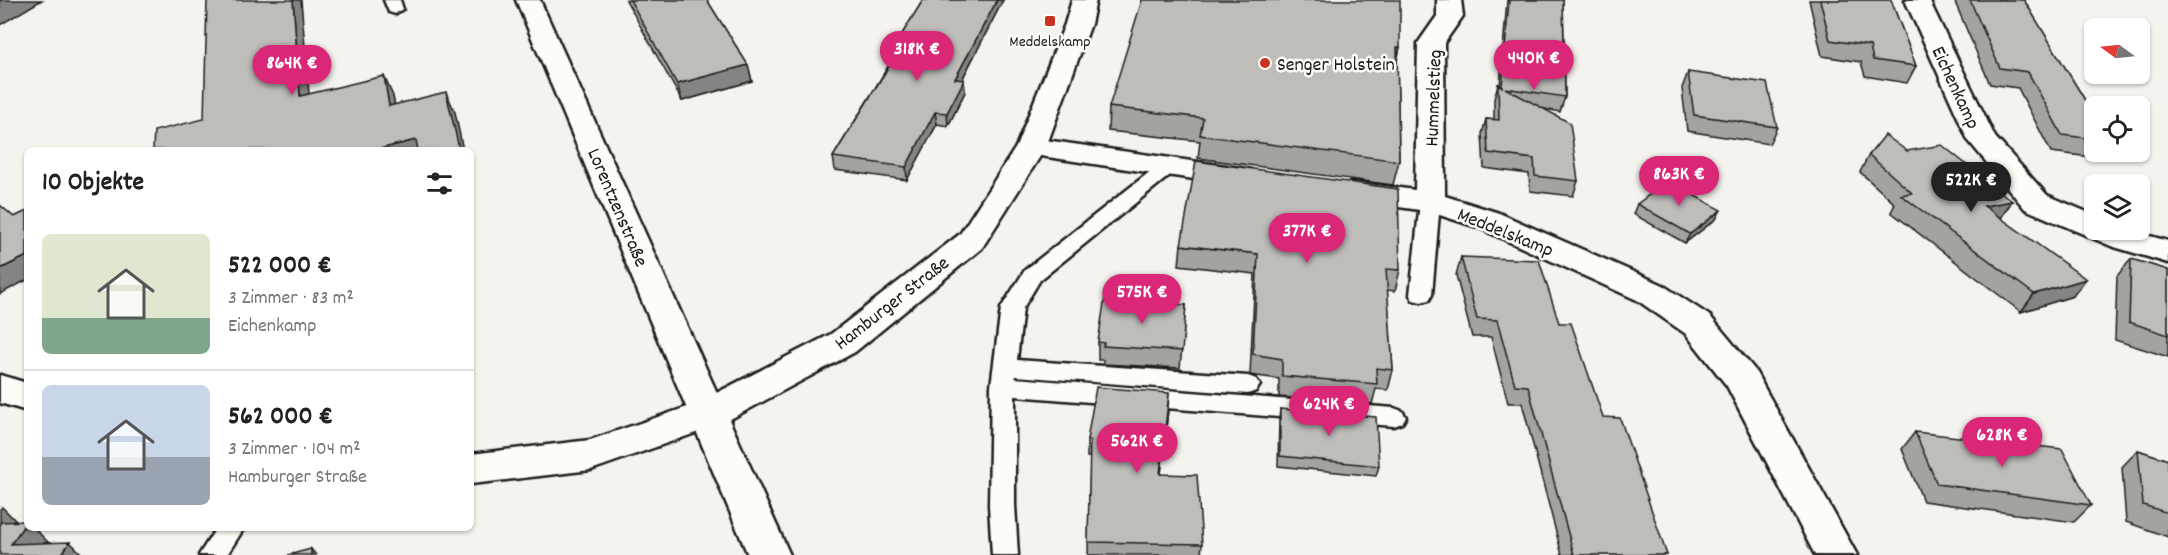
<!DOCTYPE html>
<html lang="de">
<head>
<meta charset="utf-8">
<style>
  body { margin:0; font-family:Dekko,sans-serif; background:#f6f6f6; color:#222; height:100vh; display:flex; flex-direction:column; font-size:22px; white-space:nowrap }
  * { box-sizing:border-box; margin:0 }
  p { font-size:20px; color:#767676 }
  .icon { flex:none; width:33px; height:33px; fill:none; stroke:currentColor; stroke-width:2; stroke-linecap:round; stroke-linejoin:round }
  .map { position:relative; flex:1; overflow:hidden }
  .side { position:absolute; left:24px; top:147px; width:450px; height:384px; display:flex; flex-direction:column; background:#fff; border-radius:9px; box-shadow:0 2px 4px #0004 }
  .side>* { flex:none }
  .needle { width:39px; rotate:285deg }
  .buttons { position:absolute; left:2084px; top:18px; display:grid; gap:12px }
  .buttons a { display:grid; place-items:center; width:66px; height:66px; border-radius:9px; background:#fff; box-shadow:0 2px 4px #0004; font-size:30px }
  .price { position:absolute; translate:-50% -51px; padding:0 14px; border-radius:21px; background:#db2777; color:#fff; font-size:20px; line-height:39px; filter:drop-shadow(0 2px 3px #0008) }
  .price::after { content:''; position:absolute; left:50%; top:36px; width:18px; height:14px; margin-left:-9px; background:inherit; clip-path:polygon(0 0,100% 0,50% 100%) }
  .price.active { background:#222; color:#fff }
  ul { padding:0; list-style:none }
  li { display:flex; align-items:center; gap:18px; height:150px; padding:0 18px }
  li+li { border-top:2px solid #e0e0e0 }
  li span { display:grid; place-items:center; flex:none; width:168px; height:120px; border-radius:9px; color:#555 }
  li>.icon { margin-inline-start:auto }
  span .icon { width:72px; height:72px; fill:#fffc; stroke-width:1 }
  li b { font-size:26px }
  h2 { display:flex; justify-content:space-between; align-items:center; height:72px; padding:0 18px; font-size:26px }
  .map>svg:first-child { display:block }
</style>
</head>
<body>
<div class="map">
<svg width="2168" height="555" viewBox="0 0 2168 555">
  <rect width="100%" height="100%" fill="#f4f3ee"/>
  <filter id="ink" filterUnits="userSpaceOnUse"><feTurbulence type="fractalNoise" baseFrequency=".0167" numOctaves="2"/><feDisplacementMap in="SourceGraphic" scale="12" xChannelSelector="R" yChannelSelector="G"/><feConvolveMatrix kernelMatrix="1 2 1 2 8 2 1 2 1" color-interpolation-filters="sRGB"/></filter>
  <g filter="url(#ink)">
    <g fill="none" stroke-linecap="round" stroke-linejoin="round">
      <!-- service casing -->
      <g stroke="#1c1c1c" stroke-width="5">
        <g id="service">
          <polygon points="384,0 400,0 403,9 395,14 389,12"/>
          <polygon points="1168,161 1175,163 1177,167 1175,171 1040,280 1023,308 1017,360 1248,376 1256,379 1260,385 1256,391 1248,394 1016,376 1015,378 1394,408 1402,411 1406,417 1402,423 1394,426 1015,396 1015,505 1018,555 992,555 989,505 991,386 1001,308 1025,270 1161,163"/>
          <polygon points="1430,196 1437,198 1440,202 1432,295 1429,300 1421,302 1413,300 1410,295 1420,202 1423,198"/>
          <polygon points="216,528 244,528 227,555 199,555"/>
        </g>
      </g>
      <!-- minor casing -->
      <g stroke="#1c1c1c" stroke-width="5">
        <g id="minor">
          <polygon points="1437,0 1461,0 1463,16 1444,43 1445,196 1499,213 1661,284 1710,316 1754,369 1857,555 1815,555 1727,386 1686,334 1637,300 1477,227 1427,211 1342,199 1338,192 1342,185 1353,182 1415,190 1418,43 1437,16"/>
          <polygon points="1905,0 1929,0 1995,137 2047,195 2094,215 2094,230 2128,230 2168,241 2168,263 2111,246 2025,209 1968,140"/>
          <polygon points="1031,138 1240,168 1251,170 1255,177 1251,184 1240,186 1021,153 1016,147 1021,141"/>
          <polygon points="0,375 27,383 27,411 0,403"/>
          <polygon points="708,400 721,404 727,414 721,424 591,470 471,484 471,454 590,440"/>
        </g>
      </g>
      <!-- tertiary casing -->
      <g stroke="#1c1c1c" stroke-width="5">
        <polygon id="tertiary" points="1072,0 1096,0 1091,24 1046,147 982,248 855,352 721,424 708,428 695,424 689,414 695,404 831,334 960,234 1016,147 1065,24"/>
      </g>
      <!-- primary casing -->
      <g stroke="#1c1c1c" stroke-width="5">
        <polygon id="primary" points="516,0 540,0 790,555 748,555"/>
      </g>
      <!-- service -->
      <use href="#service" fill="#fdfcf7" fill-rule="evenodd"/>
      <!-- minor -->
      <use href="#minor" fill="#fdfcf7" fill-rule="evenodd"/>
      <!-- tertiary -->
      <use href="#tertiary" fill="#fdfcf7" fill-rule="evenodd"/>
      <!-- primary -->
      <use href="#primary" fill="#fdfcf7" fill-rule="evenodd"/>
    </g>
    <!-- wall -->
    <g fill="#a3a3a0" stroke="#1c1c1c" stroke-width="1.5">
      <polygon points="626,0 707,0 748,65 752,81 682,101"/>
      <polygon points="923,0 1003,0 962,80 964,80 965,92 948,126 937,124 907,180 835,170 833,157 892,60 891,52"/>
      <polygon points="1507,0 1563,0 1565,97 1560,112 1545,109 1578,181 1573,196 1530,191 1529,174 1484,168 1482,134 1486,119 1494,120 1494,99 1498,84 1500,85"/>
      <polygon points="1809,0 1891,0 1916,66 1907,83 1865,76 1861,62 1822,56"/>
      <polygon points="1954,0 2024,0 2094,115 2094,152 2103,152 2098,158 2051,152 2018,88 1990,84"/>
      <polygon points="1400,47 1397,61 1399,161 1393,185 1198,158 1200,141 1108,131 1109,107"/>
      <polygon points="1688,72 1777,127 1769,144 1687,131 1682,88"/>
      <polygon points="1869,155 2012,201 2001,218 2073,296 2021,312 1891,212 1895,204 1860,172"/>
      <polygon points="1637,204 1716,219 1685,243 1633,214"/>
      <polygon points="1181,245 1400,270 1395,291 1387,290 1393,370 1388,390 1376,389 1372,404 1279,397 1279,379 1250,375 1255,274 1179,265"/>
      <polygon points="1461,257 1559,323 1667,555 1562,555 1522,403 1508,403 1491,337 1472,337 1456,275"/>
      <polygon points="2131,259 2168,270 2168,357 2115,340 2117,276"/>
      <polygon points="1186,305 1180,368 1103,364 1103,360 1098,360 1098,342"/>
      <polygon points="1280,409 1379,466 1376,476 1278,466 1279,419"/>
      <polygon points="1168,410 1161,474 1202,544 1201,555 1088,555 1090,457 1087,457 1087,440"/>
      <polygon points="1915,432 2091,505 2074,522 1923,501 1902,449"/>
      <polygon points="2138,450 2168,460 2168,537 2126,522 2122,467"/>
    </g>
    <!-- shaded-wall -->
    <g fill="#858482" stroke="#1c1c1c" stroke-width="1.5">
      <polygon points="0,0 42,0 0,25"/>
      <polygon points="293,0 301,0 311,117 300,96"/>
      <polygon points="997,0 1003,0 956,91 955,79"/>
      <polygon points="1397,47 1400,47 1395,70"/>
      <polygon points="748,65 752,81 682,101 677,84"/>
      <polygon points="384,76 393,96 399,126 389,106"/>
      <polygon points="964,80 965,92 948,126 947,113"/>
      <polygon points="446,92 455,112 463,150 452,150"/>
      <polygon points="935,112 937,124 907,180 906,167"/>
      <polygon points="416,140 421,150 375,150"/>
      <polygon points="2012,201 2000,219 1984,206"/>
      <polygon points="1721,210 1716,219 1685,243 1690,234"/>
      <polygon points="27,256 27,280 0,294 0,269"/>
      <polygon points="2086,279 2073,296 2021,312 2034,294"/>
      <polygon points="1169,393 1168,410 1159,492 1160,474"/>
      <polygon points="2,507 23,528 27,522 27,528 34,528 49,543 22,555 0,532 0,509"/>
      <polygon points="70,542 83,555 61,555"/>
      <polygon points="311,549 316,555 311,555"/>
    </g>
    <!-- building -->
    <g fill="#bebdba" stroke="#1c1c1c" stroke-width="1.5">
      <polygon points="207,0 293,0 300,96 384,76 389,106 446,92 459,148 452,150 418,150 416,140 375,150 153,150 154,131 204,119"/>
      <polygon points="630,0 707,0 748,65 677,84"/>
      <polygon points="923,0 997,0 955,79 964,80 947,113 935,112 906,167 833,157 897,53 891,52"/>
      <polygon points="1142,0 1400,0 1400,47 1397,47 1399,161 1200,135 1203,118 1109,107"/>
      <polygon points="1509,0 1563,0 1565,97 1505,88 1570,123 1578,181 1535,176 1534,159 1488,153 1486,119 1499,120 1498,84 1502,87"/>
      <polygon points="1820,0 1891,0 1916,66 1873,60 1870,46 1830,40"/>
      <polygon points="1970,0 2024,0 2094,115 2094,139 2062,135 2028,72 2000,68"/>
      <polygon points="1688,72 1767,83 1777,127 1694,115"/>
      <polygon points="1885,135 1907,151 1942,145 2012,201 1984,206 2086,279 2034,294 1901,195 1912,193 1869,155"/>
      <polygon points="1196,161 1398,189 1400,270 1386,269 1393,370 1376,368 1377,384 1282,376 1282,359 1253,354 1258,254 1181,245"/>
      <polygon points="1668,181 1721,210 1690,234 1637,204"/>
      <polygon points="0,205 14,217 27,211 27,256 0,269"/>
      <polygon points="1461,257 1539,260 1559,323 1571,323 1603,417 1620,418 1667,555 1574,555 1528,386 1515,385 1497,320 1477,319"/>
      <polygon points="2131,259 2168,270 2168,335 2129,322"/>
      <polygon points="1105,297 1186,305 1182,351 1103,346 1104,343 1098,342"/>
      <polygon points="1096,387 1169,393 1160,474 1197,475 1202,544 1088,542 1090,440 1087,440"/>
      <polygon points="1280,409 1376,417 1379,466 1280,456"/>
      <polygon points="1915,432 2062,449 2091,505 1937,484"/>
      <polygon points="2138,450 2168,460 2168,513 2143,505"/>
      <polygon points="27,521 11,544 70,542 61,555 0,555 0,522"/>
      <polygon points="311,549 311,555 288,555"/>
    </g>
  </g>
  <!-- markers -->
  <g fill="#c8321e" stroke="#fdfcf7" stroke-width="2">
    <rect x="1044" y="15" width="12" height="12" rx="3"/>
    <circle cx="1265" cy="63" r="6"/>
  </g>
  <g text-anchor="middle" stroke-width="5" stroke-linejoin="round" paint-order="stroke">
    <!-- far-poi labels -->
    <g font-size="16" fill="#1c1c1c" stroke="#fdfcf7">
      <text x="1050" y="46">Meddelskamp</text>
    </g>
    <!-- poi labels -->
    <g font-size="20" fill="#1c1c1c" stroke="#fdfcf7" text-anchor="start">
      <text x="1277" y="70">Senger Holstein</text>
    </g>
    <!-- street labels -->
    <g font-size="20" fill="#1c1c1c" stroke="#fdfcf7">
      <text transform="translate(1957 87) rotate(65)" y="7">Eichenkamp</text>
      <text transform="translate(1432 98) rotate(-88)" y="7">Hummelstieg</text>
      <text transform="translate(619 207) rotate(67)" y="7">Lorentzenstraße</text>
      <text transform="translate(1506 231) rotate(22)" y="7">Meddelskamp</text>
      <text transform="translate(891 302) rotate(-38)" y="7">Hamburger Straße</text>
    </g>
  </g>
</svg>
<div class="buttons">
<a><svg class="needle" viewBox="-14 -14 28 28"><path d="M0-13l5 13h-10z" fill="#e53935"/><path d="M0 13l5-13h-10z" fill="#767676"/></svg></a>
<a><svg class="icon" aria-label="locate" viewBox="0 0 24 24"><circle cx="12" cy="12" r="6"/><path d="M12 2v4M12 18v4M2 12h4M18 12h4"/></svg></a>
<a><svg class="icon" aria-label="layers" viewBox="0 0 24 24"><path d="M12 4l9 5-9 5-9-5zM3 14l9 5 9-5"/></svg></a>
</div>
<b class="price" style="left:917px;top:82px">318K €</b>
<b class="price" style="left:1534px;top:91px">440K €</b>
<b class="price" style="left:292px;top:96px">864K €</b>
<b class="price" style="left:1679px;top:207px">863K €</b>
<b class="price active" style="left:1971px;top:213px">522K €</b>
<b class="price" style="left:1307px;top:264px">377K €</b>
<b class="price" style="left:1142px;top:325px">575K €</b>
<b class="price" style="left:1329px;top:437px">624K €</b>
<b class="price" style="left:2002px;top:468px">628K €</b>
<b class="price" style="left:1137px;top:474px">562K €</b>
<section class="side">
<h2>10 Objekte<svg class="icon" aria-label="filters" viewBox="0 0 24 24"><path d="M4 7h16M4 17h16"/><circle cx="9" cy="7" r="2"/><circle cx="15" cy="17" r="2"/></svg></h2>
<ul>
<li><span style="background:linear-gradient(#dfe7d0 70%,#7fa58c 0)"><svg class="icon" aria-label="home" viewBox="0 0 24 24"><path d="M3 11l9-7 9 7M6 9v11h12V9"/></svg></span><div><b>522 000 €</b><p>3 Zimmer · 83 m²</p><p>Eichenkamp</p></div></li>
<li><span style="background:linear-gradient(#c9d6e8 60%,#9aa5b1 0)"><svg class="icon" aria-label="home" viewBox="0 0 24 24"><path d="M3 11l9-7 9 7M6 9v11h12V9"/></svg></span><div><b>562 000 €</b><p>3 Zimmer · 104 m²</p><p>Hamburger Straße</p></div></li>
</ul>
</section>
</div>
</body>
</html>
